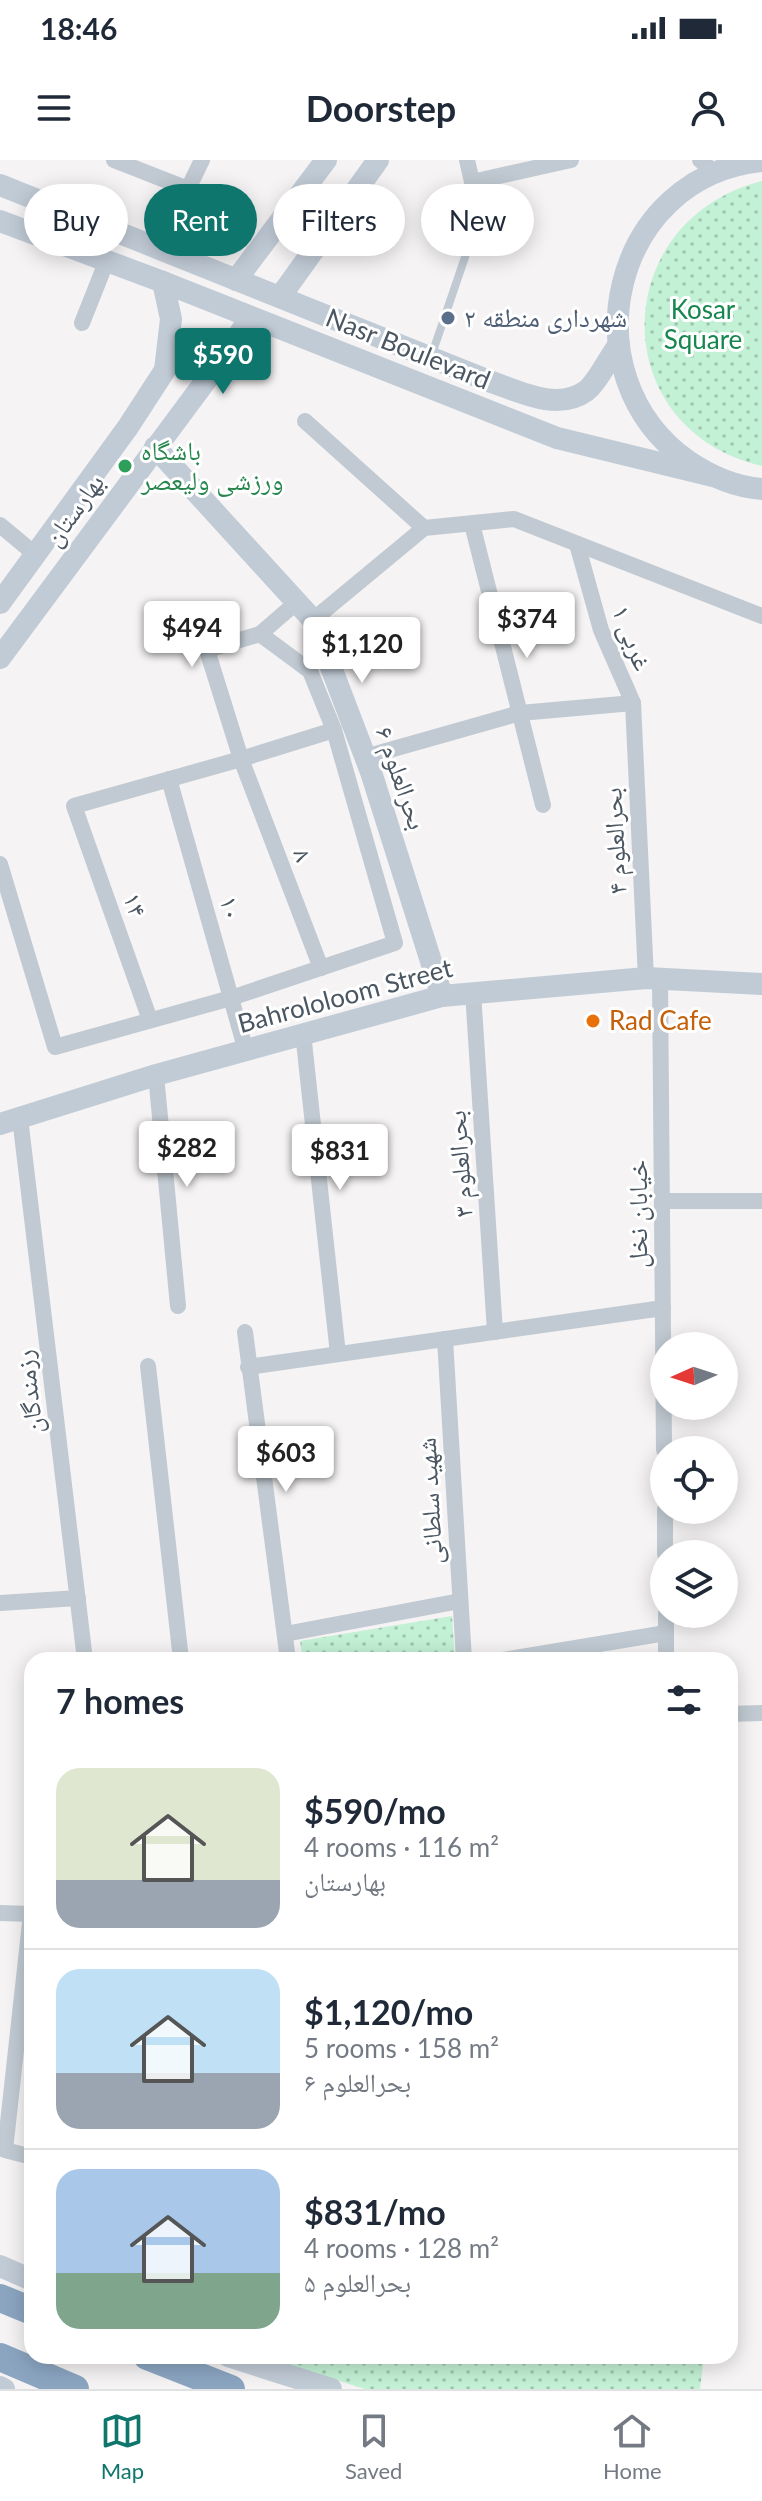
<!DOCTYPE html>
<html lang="en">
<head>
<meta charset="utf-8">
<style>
  body { margin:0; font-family:Lato,"Noto Naskh Arabic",sans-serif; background:#f2f2f3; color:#1f2937; height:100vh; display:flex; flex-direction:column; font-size:30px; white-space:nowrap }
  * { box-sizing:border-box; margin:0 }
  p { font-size:26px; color:#747a83 }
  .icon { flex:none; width:44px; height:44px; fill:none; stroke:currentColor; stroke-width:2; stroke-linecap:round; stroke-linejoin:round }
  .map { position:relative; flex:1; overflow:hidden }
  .side { position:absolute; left:24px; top:1492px; width:714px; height:712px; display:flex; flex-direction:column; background:#fff; border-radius:24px; box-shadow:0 4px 20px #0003 }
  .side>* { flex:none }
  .guide { position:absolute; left:24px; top:24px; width:714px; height:72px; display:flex; gap:16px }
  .needle { width:52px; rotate:267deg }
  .controls { position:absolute; left:650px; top:1172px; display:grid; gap:16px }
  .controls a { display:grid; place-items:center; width:88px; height:88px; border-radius:50%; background:#fff; box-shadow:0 4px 20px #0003; font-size:40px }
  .price { position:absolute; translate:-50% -68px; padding:0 18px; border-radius:8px; background:#fff; color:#222; font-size:26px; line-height:52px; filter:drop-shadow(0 2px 4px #0008) }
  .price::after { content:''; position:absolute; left:50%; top:48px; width:24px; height:18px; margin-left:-12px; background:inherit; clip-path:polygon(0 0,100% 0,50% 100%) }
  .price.active { background:#0f766e; color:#fff }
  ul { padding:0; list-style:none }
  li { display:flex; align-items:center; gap:24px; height:200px; padding:0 32px }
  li+li { border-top:2px solid #e0e1e3 }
  li span { display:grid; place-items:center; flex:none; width:224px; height:160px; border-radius:24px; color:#555 }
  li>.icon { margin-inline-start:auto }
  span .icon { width:96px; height:96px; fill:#fffc; stroke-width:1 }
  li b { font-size:34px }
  h2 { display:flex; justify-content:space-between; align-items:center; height:96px; padding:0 32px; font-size:34px }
  .pill { padding:0 28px; border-radius:36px; background:#fff; box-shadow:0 4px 20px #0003; font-size:28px; line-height:72px }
  .pill.active { background:#0f766e; color:#fff }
  .status { display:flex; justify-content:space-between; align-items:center; height:56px; padding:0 40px; background:#fff; direction:ltr }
  .status svg { height:22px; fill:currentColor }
  header { display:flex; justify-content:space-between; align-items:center; height:104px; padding:0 32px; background:#fff; font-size:36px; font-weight:700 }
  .tabs { display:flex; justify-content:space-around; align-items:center; height:112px; border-top:2px solid #e0e1e3; background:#fff; font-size:22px; color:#747a83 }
  .tabs a { display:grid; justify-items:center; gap:4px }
  .tabs .active { color:#0f766e }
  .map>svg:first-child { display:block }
</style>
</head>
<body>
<div class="status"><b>18:46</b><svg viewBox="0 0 49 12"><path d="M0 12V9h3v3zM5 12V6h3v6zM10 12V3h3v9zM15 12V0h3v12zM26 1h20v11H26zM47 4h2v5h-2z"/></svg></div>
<header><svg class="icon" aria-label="menu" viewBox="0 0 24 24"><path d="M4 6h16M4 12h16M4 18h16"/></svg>Doorstep<svg class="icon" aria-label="person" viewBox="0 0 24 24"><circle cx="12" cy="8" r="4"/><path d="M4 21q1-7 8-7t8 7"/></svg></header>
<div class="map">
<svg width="762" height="2229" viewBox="0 0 762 2229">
  <defs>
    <pattern id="park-dots" width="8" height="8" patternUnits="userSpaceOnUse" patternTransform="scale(2)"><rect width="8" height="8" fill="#c3f1d5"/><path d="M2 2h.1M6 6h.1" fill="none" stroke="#a0c6b0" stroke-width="1.8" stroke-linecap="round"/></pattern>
  </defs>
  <rect width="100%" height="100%" fill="#f5f3f3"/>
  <!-- park -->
  <g fill="url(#park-dots)">
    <path d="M 762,21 L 762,306 C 605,270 606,61 762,21 Z"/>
    <polygon points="452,1456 455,1500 303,1500 300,1481"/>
    <polygon points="259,2196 704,2196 700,2229 365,2229"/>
  </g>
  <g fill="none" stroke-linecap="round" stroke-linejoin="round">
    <!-- lane -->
    <polyline stroke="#c1cad2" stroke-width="8" points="432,194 477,62"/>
    <!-- street -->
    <g stroke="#c1cad2" stroke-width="16">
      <polyline points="114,0 188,29 202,0"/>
      <polyline points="467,0 472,22 571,0"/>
      <polyline points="700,0 716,14"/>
      <polyline points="82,163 107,100"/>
      <polyline points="305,261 424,368 514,359 762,456"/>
      <polyline points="472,364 543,645"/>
      <polyline points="0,365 36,395"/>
      <polyline points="577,384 601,470 633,543 646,818"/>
      <polyline points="313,460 424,368"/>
      <polyline points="260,474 207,490 241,599 321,808"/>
      <polyline points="365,597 520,553 633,543"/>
      <polyline points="169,619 246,891"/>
      <polyline points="0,704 55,887 231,838 395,783 334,570 310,511 260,474 297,442"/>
      <polyline points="660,818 664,1290"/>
      <polyline points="473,832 495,1172"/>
      <polyline points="150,860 74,646 241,599 334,570"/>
      <polyline points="303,873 338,1194"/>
      <polyline points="156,915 178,1146"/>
      <polyline points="20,958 85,1500"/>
      <polyline points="662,1041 762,1041"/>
      <polyline points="245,1172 288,1500"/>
      <polyline points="445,1179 464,1500"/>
      <polyline points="148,1206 181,1500"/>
      <polyline points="248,1207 663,1148"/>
      <polyline points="665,1350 665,1394"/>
      <polyline points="0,1443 78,1438"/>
      <polyline points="666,1454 666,1500"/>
      <polyline points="285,1474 460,1441"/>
      <polyline points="503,1500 666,1473"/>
      <polyline points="730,1554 762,1553"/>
      <polyline points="0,1753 32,1754"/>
      <polyline points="31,1754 5,1990 32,1997"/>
    </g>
    <!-- secondary -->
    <g stroke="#c1cbd6" stroke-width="22">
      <path d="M 762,1 C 611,16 566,215 688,301 C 710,316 736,327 762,329"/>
      <path d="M 0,25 L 489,221 C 518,231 557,252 586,231 C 597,223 610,196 619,184"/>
      <polyline points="0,61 163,122 557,278 713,316"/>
      <polyline points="236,120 326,0"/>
      <polyline points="280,137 378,0"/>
      <polyline points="155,287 313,460 371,612 442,836"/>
      <polyline points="0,443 128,267 165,210 171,159 163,122"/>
      <polyline points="0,498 233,184 250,157"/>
      <polyline points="0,964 156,915 442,836 646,818 762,824"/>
      <polyline points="0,2106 32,2120"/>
      <polyline points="228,2196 331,2229"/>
      <polyline points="0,2227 4,2229"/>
    </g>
    <!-- highway -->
    <g stroke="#8ba5c1" stroke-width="28">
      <polyline points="0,2138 32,2151"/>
      <polyline points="147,2196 231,2229"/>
      <polyline points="0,2197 75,2229"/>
    </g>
  </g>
  <!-- markers -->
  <circle fill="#5c6f8a" stroke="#fff" stroke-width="3" cx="448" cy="158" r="8"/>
  <circle fill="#2e9e5b" stroke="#fff" stroke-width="3" cx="125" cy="306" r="8"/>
  <circle fill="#e8710a" stroke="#fff" stroke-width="3" cx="593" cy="861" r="8"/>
  <g text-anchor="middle" stroke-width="6" stroke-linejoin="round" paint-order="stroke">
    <!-- park labels -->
    <g font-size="26" fill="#17864f" stroke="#fff">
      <text x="703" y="159">Kosar<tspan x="703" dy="30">Square</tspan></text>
    </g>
    <!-- service labels -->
    <g font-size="26" fill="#4e5e75" stroke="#fff" text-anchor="start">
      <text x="464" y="167">شهرداری منطقه ۲</text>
    </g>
    <!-- street labels -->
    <g font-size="26" fill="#4a5661" stroke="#fff">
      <text transform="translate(408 189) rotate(22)" y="9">Nasr Boulevard</text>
      <text transform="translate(74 350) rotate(-54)" y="9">بهارستان</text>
      <text transform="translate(632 478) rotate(69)" y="9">غربی ۱</text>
      <text transform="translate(401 618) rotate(71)" y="9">بحرالعلوم ۶</text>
      <text transform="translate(615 681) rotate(-93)" y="9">بحرالعلوم ۴</text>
      <text transform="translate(303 695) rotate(69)" y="9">۸</text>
      <text transform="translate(135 745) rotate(70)" y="9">۱۴</text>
      <text transform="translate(231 748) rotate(74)" y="9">۱۰</text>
      <text transform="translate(345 836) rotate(-15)" y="9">Bahrololoom Street</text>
      <text transform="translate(460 1004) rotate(-94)" y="9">بحرالعلوم ۳</text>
      <text transform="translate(638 1054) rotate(-90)" y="9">خیابان نخل</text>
      <text transform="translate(29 1232) rotate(-97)" y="9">رزمندگان</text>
      <text transform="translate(430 1341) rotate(-93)" y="9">شهید سلطانی</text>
    </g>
    <!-- leisure labels -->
    <g font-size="26" fill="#27864d" stroke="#fff" text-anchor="start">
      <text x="141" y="300">باشگاه<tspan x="141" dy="30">ورزشی ولیعصر</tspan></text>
    </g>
    <!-- food labels -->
    <g font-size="26" fill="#c56008" stroke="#fff" text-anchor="start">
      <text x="609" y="870">Rad Cafe</text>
    </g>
  </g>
</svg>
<div class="controls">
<a><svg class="needle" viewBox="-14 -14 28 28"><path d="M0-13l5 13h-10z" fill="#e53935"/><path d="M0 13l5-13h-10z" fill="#747a83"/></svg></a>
<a><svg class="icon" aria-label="locate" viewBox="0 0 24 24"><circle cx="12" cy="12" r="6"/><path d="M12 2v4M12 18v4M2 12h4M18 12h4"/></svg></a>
<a><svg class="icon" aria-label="layers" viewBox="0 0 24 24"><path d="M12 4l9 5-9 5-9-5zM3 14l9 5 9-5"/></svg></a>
</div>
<b class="price active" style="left:223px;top:236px">$590</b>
<b class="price" style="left:527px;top:500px">$374</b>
<b class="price" style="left:192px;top:509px">$494</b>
<b class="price" style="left:362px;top:525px">$1,120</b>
<b class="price" style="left:187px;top:1029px">$282</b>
<b class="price" style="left:340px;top:1032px">$831</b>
<b class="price" style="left:286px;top:1334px">$603</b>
<div class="guide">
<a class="pill">Buy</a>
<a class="pill active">Rent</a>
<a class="pill">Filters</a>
<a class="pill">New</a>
</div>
<section class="side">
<h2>7 homes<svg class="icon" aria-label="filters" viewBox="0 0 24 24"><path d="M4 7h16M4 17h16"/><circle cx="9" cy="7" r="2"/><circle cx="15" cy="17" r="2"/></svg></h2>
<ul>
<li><span style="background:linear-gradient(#dfe7d0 70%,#9aa5b1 0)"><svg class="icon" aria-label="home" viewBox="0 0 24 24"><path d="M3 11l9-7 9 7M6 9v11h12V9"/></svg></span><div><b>$590/mo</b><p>4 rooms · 116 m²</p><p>بهارستان</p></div></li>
<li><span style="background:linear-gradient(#bfe0f5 65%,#9aa5b1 0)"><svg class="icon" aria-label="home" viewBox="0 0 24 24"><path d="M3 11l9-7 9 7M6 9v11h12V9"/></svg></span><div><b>$1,120/mo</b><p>5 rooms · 158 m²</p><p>بحرالعلوم ۶</p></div></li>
<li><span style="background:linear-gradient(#a9c7e8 65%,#7fa58c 0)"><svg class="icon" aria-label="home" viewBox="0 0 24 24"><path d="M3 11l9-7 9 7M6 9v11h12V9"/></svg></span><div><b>$831/mo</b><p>4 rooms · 128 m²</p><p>بحرالعلوم ۵</p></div></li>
</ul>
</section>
</div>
<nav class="tabs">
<a class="active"><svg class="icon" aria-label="map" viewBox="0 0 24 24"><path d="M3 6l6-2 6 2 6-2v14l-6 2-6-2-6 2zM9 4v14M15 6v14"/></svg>Map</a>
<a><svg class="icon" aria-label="saved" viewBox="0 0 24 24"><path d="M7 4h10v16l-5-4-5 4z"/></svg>Saved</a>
<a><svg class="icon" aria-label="home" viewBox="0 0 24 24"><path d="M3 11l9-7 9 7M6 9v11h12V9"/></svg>Home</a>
</nav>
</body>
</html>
